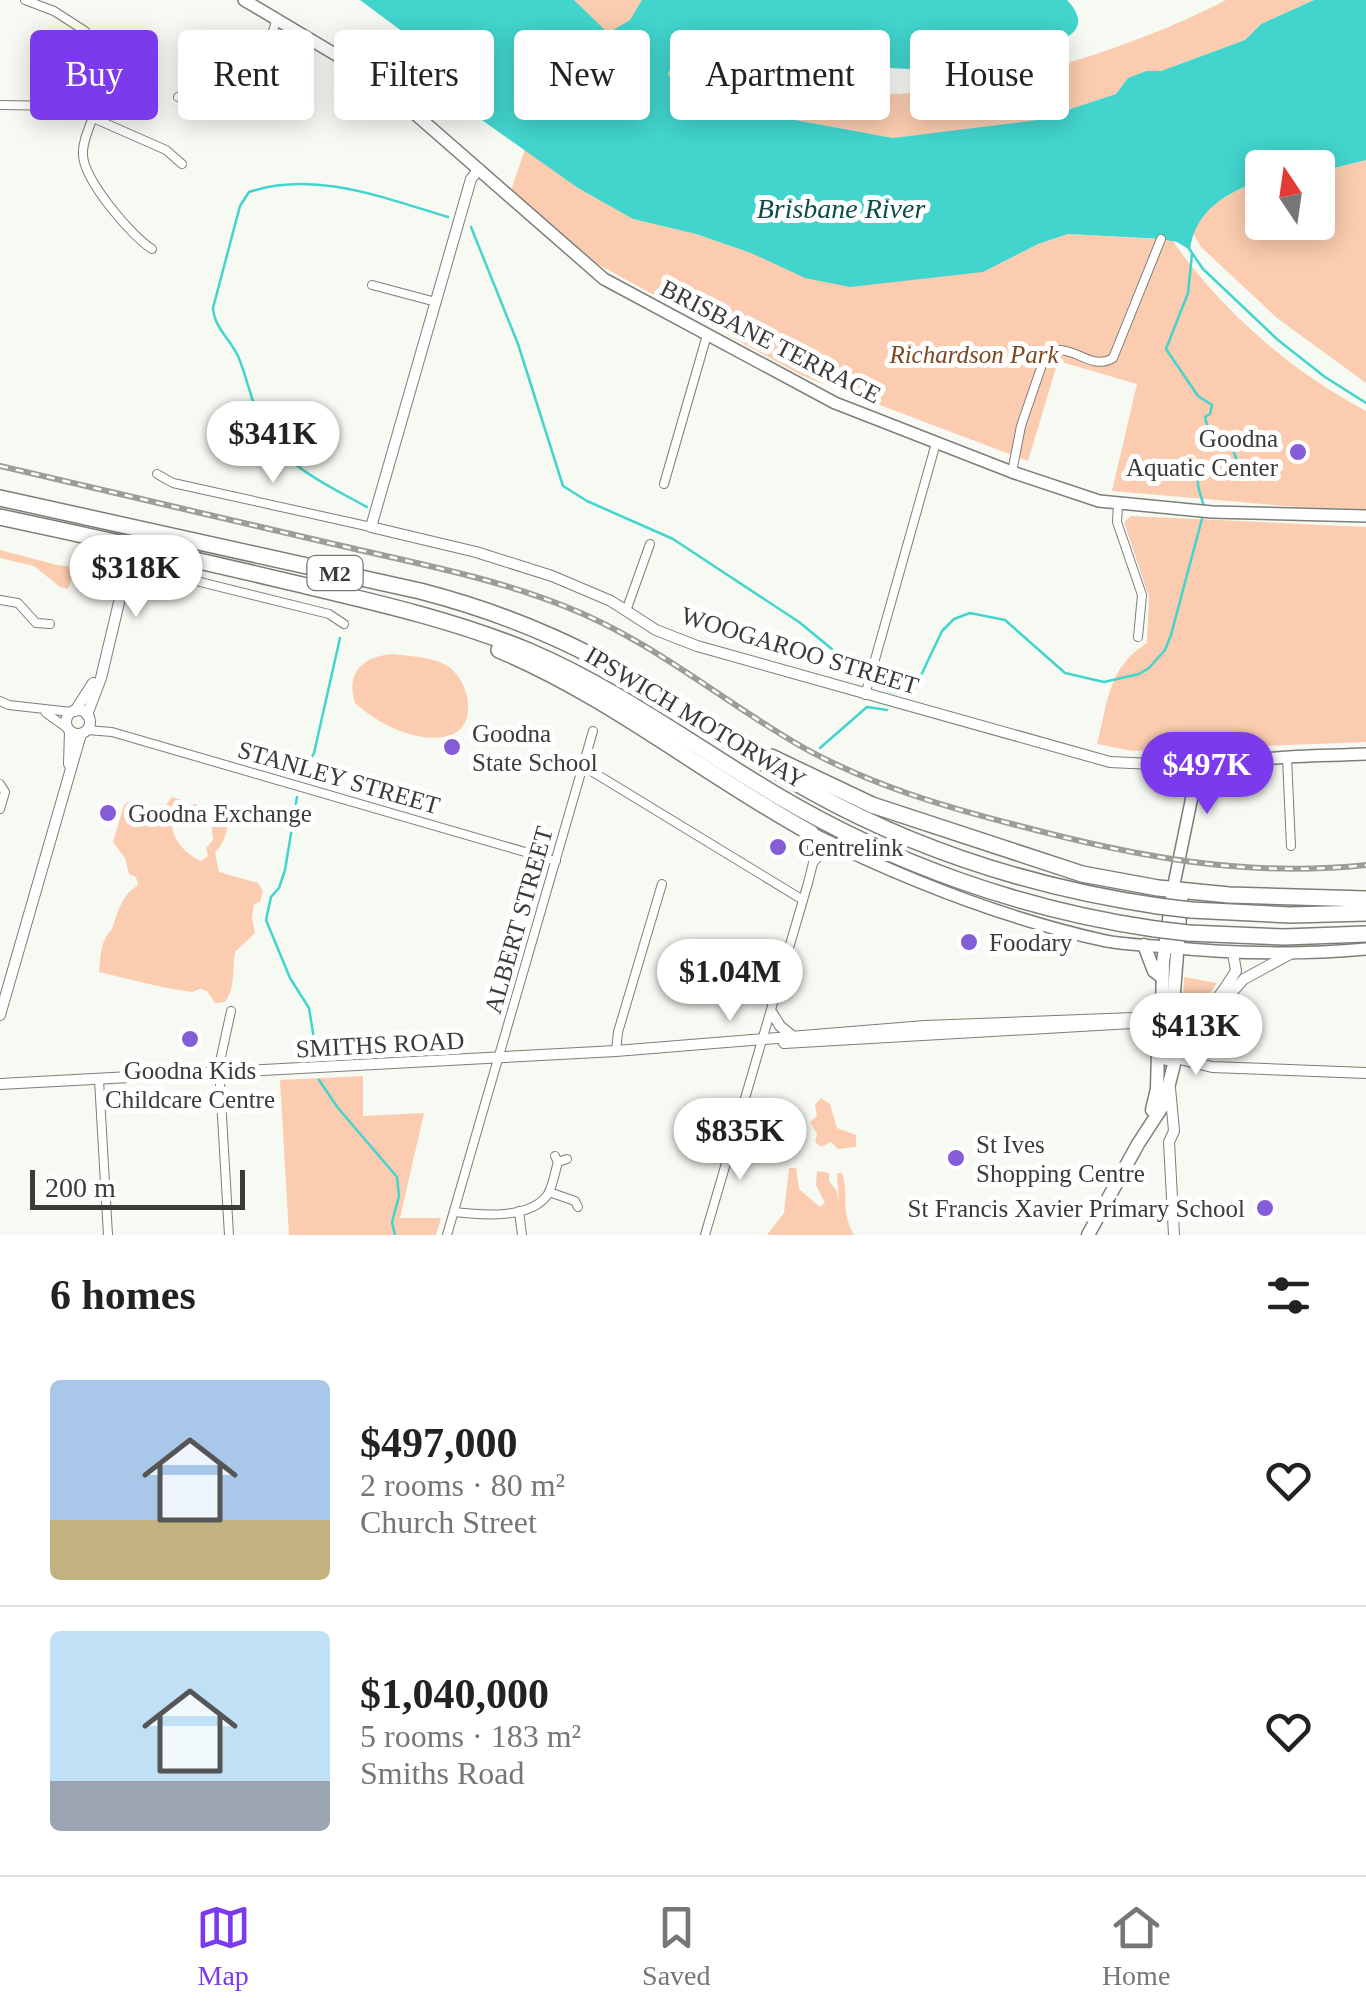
<!DOCTYPE html>
<html lang="en">
<head>
<meta charset="utf-8">
<style>
  body { margin:0; font-family:Georgia,serif; background:#f6f6f6; color:#222; height:100vh; display:flex; flex-direction:column; font-size:38px; white-space:nowrap }
  * { box-sizing:border-box; margin:0 }
  p { font-size:32px; color:#767676 }
  .icon { flex:none; width:55px; height:55px; fill:none; stroke:currentColor; stroke-width:2; stroke-linecap:round; stroke-linejoin:round }
  .map { position:relative; height:1235px; overflow:hidden }
  .details { display:flex; flex-direction:column; background:#fff; flex:1 }
  .details>* { flex:none }
  .top-card { position:absolute; left:30px; top:30px; width:1308px; height:90px; display:flex; gap:20px }
  .needle { width:65px; rotate:347deg }
  .buttons { position:absolute; left:1245px; top:150px; display:grid; gap:20px }
  .buttons a { display:grid; place-items:center; width:90px; height:90px; border-radius:10px; background:#fff; box-shadow:0 5px 25px #0003; font-size:50px }
  .scale { position:absolute; left:30px; bottom:25px; width:215px; box-sizing:border-box; padding-left:10px; border:5px solid #3b3c39; border-top:0; font-size:28px; line-height:35px; white-space:nowrap; color:#3b3c39; -webkit-text-stroke:8px #fff; paint-order:stroke }
  .price { position:absolute; translate:-50% -85px; padding:0 22px; border-radius:35px; background:#fff; color:#222; font-size:32px; line-height:65px; filter:drop-shadow(0 2px 5px #0008) }
  .price::after { content:''; position:absolute; left:50%; top:60px; width:30px; height:22px; margin-left:-15px; background:inherit; clip-path:polygon(0 0,100% 0,50% 100%) }
  .price.active { background:#7c3aed; color:#fff }
  ul { padding:0; list-style:none }
  li { display:flex; align-items:center; gap:30px; height:250px; padding:0 50px }
  li+li { border-top:2px solid #e0e0e0 }
  li span { display:grid; place-items:center; flex:none; width:280px; height:200px; border-radius:10px; color:#555 }
  li>.icon { margin-inline-start:auto }
  span .icon { width:120px; height:120px; fill:#fffc; stroke-width:1 }
  li b { font-size:42px }
  h2 { display:flex; justify-content:space-between; align-items:center; height:120px; padding:0 50px; font-size:42px }
  .pill { padding:0 35px; border-radius:10px; background:#fff; box-shadow:0 5px 25px #0003; font-size:35px; line-height:90px }
  .pill.active { background:#7c3aed; color:#fff }
  .tabs { display:flex; justify-content:space-around; align-items:center; height:140px; border-top:2px solid #e0e0e0; background:#fff; font-size:28px; color:#767676 }
  .tabs a { display:grid; justify-items:center; gap:5px }
  .tabs .active { color:#7c3aed }
  .map>svg:first-child { display:block }
</style>
</head>
<body>
<div class="map">
<svg width="1366" height="1235" viewBox="0 0 1366 1235">
  <rect width="100%" height="100%" fill="#f7faf2"/>
  <!-- green -->
  <g fill="#fbccaf">
    <polygon points="574,0 642,0 642,1 630,20 608,34"/>
    <path d="M 1226,0 L 1314,0 L 1261,24 L 1245,40 L 1161,71 L 1146,71 L 1128,78 L 1117,94 L 1037,120 L 945,132 L 893,138 L 745,111 L 682,79 L 672,81 L 668,75 L 677,55 C 734,68 792,85 850,92 C 959,105 1129,51 1226,0 Z"/>
    <path d="M 525,149 L 578,188 L 633,219 L 696,234 L 751,253 L 983,272 L 1038,244 L 1068,234 L 1172,240 C 1221,310 1290,371 1366,411 L 1366,509 L 1297,507 L 1112,491 L 1137,384 L 1058,361 L 1028,461 L 803,376 L 599,265 L 511,190 Z"/>
    <path d="M 1366,160 L 1366,383 L 1277,318 L 1201,247 L 1192,232 C 1203,205 1237,189 1262,180 L 1262,222 L 1318,222 L 1318,172 Z"/>
    <path d="M 1131,516 L 1366,527 L 1366,742 L 1133,751 L 1097,744 C 1108,702 1108,667 1147,643 L 1149,597 L 1124,522 Z"/>
    <polygon points="0,550 57,565 103,570 104,581 73,575 68,589 60,587 34,566 0,558"/>
    <path d="M 392,654 C 409,656 431,657 446,665 C 469,678 481,727 448,736 C 416,744 377,723 355,703 C 346,672 362,657 392,654 Z"/>
    <path d="M 172,797 L 181,800 L 182,806 L 196,804 L 201,811 L 187,823 L 181,820 L 172,824 C 172,840 187,855 201,861 L 208,856 L 206,848 L 213,840 L 211,819 L 220,810 L 228,811 C 230,822 225,845 215,852 L 219,872 L 258,883 L 263,891 L 260,902 L 254,904 L 252,918 L 255,933 L 235,952 C 232,969 236,987 225,1002 L 215,1003 L 207,991 L 200,989 L 192,992 L 166,988 L 99,972 C 100,962 100,949 105,939 C 110,929 109,936 113,926 C 120,907 121,897 138,885 L 136,877 L 129,874 L 125,858 L 113,842 L 124,805 L 128,802 L 136,803 L 146,814 L 166,805 Z"/>
    <polygon points="1184,977 1217,983 1201,1006 1194,1008 1183,999"/>
    <polygon points="363,1076 363,1116 424,1113 400,1218 441,1218 436,1235 289,1235 280,1080"/>
    <polygon points="821,1098 830,1104 837,1128 856,1135 856,1147 838,1149 831,1142 821,1147 815,1142 817,1134 810,1122 817,1116 815,1105"/>
    <path d="M 789,1168 L 796,1168 L 799,1189 L 820,1207 L 825,1203 L 816,1185 L 817,1171 L 829,1173 L 829,1181 L 837,1191 L 839,1204 L 837,1173 L 842,1173 C 850,1197 839,1207 854,1235 L 767,1235 L 784,1213 Z"/>
  </g>
  <!-- water -->
  <path fill="#42d5ce" d="M 360,0 L 574,0 L 608,33 L 630,20 L 642,0 L 1067,0 C 1100,35 1052,47 1023,42 L 1007,53 L 964,64 L 907,69 L 840,65 L 766,45 L 731,53 L 688,43 L 677,55 L 668,74 L 672,80 L 682,79 L 745,111 L 893,138 L 1037,120 L 1116,94 L 1128,78 L 1146,71 L 1161,71 L 1245,40 L 1261,24 L 1314,0 L 1366,0 L 1366,160 L 1318,172 L 1318,168 L 1262,168 L 1262,180 C 1226,193 1195,210 1190,250 L 1177,242 L 1161,239 L 1068,234 L 1038,244 L 983,272 L 850,287 L 805,278 L 751,253 L 696,234 L 633,219 L 578,188 L 479,118 L 446,84 L 407,35 Z"/>
  <g fill="none" stroke-linecap="round" stroke-linejoin="round">
    <!-- stream -->
    <g stroke="#42d5ce" stroke-width="2.5">
      <polyline points="471,227 518,344 563,486 587,501 673,539 799,622 866,677"/>
      <polyline points="1188,247 1203,269 1278,340 1325,377 1366,403"/>
      <path d="M 1192,254 L 1188,293 L 1166,349 L 1198,396 L 1212,405 L 1210,414 L 1205,417 L 1208,429 L 1228,435 L 1238,464 L 1232,473 L 1217,474 L 1211,467 L 1202,468 C 1193,481 1201,494 1204,507"/>
      <path d="M 367,507 C 327,485 282,466 261,422 C 251,401 247,377 238,356 C 230,339 214,327 213,308 L 240,206 L 249,192 C 315,170 384,198 448,217"/>
      <path d="M 875,683 C 886,691 901,698 914,690 L 942,631 L 954,619 L 970,613 L 1005,620 L 1065,673 L 1104,682 L 1139,674 L 1149,668 L 1165,650 L 1171,635 L 1203,515"/>
      <polyline points="820,748 867,707 887,710"/>
      <polyline points="303,775 314,753 340,638"/>
      <polyline points="297,797 285,870 279,888 271,897 266,920 290,978 309,1008 314,1039 313,1058"/>
      <polyline points="319,1080 338,1108 397,1177 399,1196 392,1222 395,1235"/>
    </g>
    <!-- minor casing -->
    <g stroke="#7c7f77" stroke-width="10">
      <g id="minor">
        <polyline points="25,0 54,11 85,31"/>
        <polyline points="178,97 247,115 277,18"/>
        <polyline points="0,105 66,106 166,150 182,164"/>
        <path d="M 93,117 C 89,128 82,143 83,155 C 84,180 131,236 152,249"/>
        <polyline points="372,285 436,302"/>
        <path d="M 1012,472 L 1021,426 L 1044,359 C 1066,333 1088,374 1113,358 L 1161,239"/>
        <polyline points="157,474 173,483 371,527"/>
        <polyline points="664,484 707,335"/>
        <polyline points="1118,504 1117,522 1142,595 1138,637"/>
        <polyline points="126,573 141,568 168,574 329,614 344,624"/>
        <polyline points="0,600 18,603 36,623 50,624"/>
        <polyline points="626,611 650,544"/>
        <polyline points="865,695 936,443"/>
        <polyline points="0,701 9,705 71,712"/>
        <polyline points="46,713 67,728"/>
        <polyline points="87,730 112,732 556,861"/>
        <polyline points="1287,758 1291,846"/>
        <polyline points="583,766 803,900"/>
        <polyline points="0,784 5,792 0,809"/>
        <polyline points="813,863 820,855 836,846"/>
        <polyline points="616,1051 618,1032 662,884"/>
        <polyline points="99,1080 108,1235"/>
        <polyline points="555,1156 558,1162 567,1159"/>
        <polyline points="549,1192 575,1201 578,1207"/>
        <polyline points="519,1211 522,1235"/>
        <path d="M 454,1212 C 480,1215 531,1220 548,1194 C 553,1185 555,1172 558,1162"/>
        <polyline points="229,1235 219,1066 231,1011"/>
        <polyline points="447,1235 593,731"/>
        <polyline points="705,1235 808,883 813,863 811,833"/>
      </g>
    </g>
    <!-- tertiary casing -->
    <g stroke="#7c7f77" stroke-width="12">
      <g id="tertiary">
        <polyline points="479,169 471,179 371,527 476,552 552,576 611,601 656,630 697,646 1110,762 1152,764 1189,761"/>
        <circle cx="78" cy="722" r="12"/>
        <polyline points="75,711 93,683"/>
        <polyline points="87,715 101,678 126,573"/>
        <polyline points="69,764 70,732"/>
        <polyline points="772,1013 780,1026 791,1035"/>
        <polyline points="0,1015 81,734"/>
        <path d="M 1186,1018 C 1211,1014 1223,991 1236,971 L 1233,953"/>
        <polyline points="1193,1035 1244,979 1290,954"/>
        <polyline points="784,1043 1132,1023 1149,1030 1155,1044"/>
        <polyline points="1180,1059 1212,1067 1366,1073"/>
        <polyline points="0,1084 616,1051 925,1026 1160,1017"/>
        <polyline points="1170,1088 1174,1131 1169,1142 1174,1235"/>
      </g>
    </g>
    <!-- secondary casing -->
    <g stroke="#7c7f77" stroke-width="14">
      <g id="secondary">
        <polyline points="244,0 338,56 398,99 604,279 835,403 1012,472 1099,501 1212,512 1366,516"/>
        <path d="M 1196,777 C 1246,753 1309,757 1366,754"/>
        <polyline points="1196,777 1186,770 1191,759 1230,760"/>
        <path d="M 811,833 C 904,879 1005,919 1106,941 C 1126,945 1147,945 1167,947 C 1234,954 1299,955 1366,949"/>
        <polyline points="1173,889 1196,777"/>
      </g>
    </g>
    <!-- primary casing -->
    <g stroke="#7c7f77" stroke-width="15">
      <g id="primary">
        <path d="M 1182,890 L 1174,992 C 1178,1018 1205,1031 1184,1057 L 1167,1059 L 1156,1045 L 1159,1020 L 1167,1014 L 1184,1016"/>
        <polyline points="1144,945 1154,971 1162,977"/>
        <polyline points="1162,1015 1163,962 1172,898"/>
        <polyline points="1152,1110 1157,1089 1158,1051"/>
        <polyline points="1088,1235 1138,1144 1164,1104 1175,1060"/>
      </g>
    </g>
    <!-- motorway casing -->
    <g stroke="#7c7f77" stroke-width="18">
      <g id="motorway">
        <path d="M 0,498 L 420,591 C 482,607 541,629 598,659 C 672,699 739,751 812,792 C 920,852 1036,888 1158,906"/>
        <path d="M 0,517 C 94,537 188,558 281,580 C 365,600 449,618 529,651 C 618,689 695,747 778,796 C 893,864 1023,910 1155,929"/>
        <path d="M 499,650 C 611,697 705,775 811,833"/>
        <polyline points="771,757 872,805 1082,874 1158,888 1229,895 1366,899"/>
        <polyline points="1191,910 1290,915 1366,913"/>
        <polyline points="1188,933 1284,937 1366,934"/>
      </g>
    </g>
    <!-- minor -->
    <use href="#minor" stroke="#fff" stroke-width="8"/>
    <!-- tertiary -->
    <use href="#tertiary" stroke="#fff" stroke-width="10"/>
    <!-- secondary -->
    <use href="#secondary" stroke="#fff" stroke-width="11"/>
    <!-- primary -->
    <use href="#primary" stroke="#fff" stroke-width="12"/>
    <!-- motorway -->
    <use href="#motorway" stroke="#fff" stroke-width="15"/>
    <!-- rail casing -->
    <g stroke="#9b9d97" stroke-width="6">
      <path id="rail" d="M 0,466 C 113,492 225,519 338,545 C 414,563 491,577 564,606 C 652,640 723,702 804,748 C 871,785 942,806 1016,825 C 1132,856 1245,878 1366,865"/>
    </g>
    <!-- rail -->
    <use href="#rail" stroke="#fff" stroke-width="2.5" stroke-dasharray="8" stroke-linecap="butt"/>
    <!-- motorway-bridge casing -->
    <g stroke="#7c7f77" stroke-width="18" stroke-linecap="butt">
      <g id="motorway-bridge">
        <polyline points="1158,906 1191,910"/>
        <polyline points="1155,929 1188,933"/>
      </g>
    </g>
    <!-- motorway-bridge -->
    <use href="#motorway-bridge" stroke="#fff" stroke-width="15"/>
  </g>
  <!-- markers -->
  <g fill="#845ed8" stroke="#fff" stroke-width="4">
    <circle cx="1298" cy="452" r="10"/>
    <circle cx="452" cy="747" r="10"/>
    <circle cx="108" cy="813" r="10"/>
    <circle cx="778" cy="847" r="10"/>
    <circle cx="969" cy="942" r="10"/>
    <circle cx="190" cy="1039" r="10"/>
    <circle cx="956" cy="1158" r="10"/>
    <circle cx="1265" cy="1208" r="10"/>
  </g>
  <g text-anchor="middle" stroke-width="10" stroke-linejoin="round" paint-order="stroke">
    <!-- shield labels -->
    <rect fill="#fff" stroke="#767674" stroke-width="2.5" x="307.5" y="556" width="55" height="34" rx="8"/>
    <g font-size="22" font-weight="bold" fill="#3b3c39">
      <text x="335" y="581">M2</text>
    </g>
    <!-- street labels -->
    <g font-size="25" fill="#3b3c39" stroke="#fff">
      <text transform="translate(771 341) rotate(27)" y="9">BRISBANE TERRACE</text>
      <text transform="translate(800 650) rotate(17)" y="9">WOOGAROO STREET</text>
      <text transform="translate(696 717) rotate(31)" y="9">IPSWICH MOTORWAY</text>
      <text transform="translate(339 777) rotate(16)" y="9">STANLEY STREET</text>
      <text transform="translate(518 920) rotate(-74)" y="9">ALBERT STREET</text>
      <text transform="translate(380 1044) rotate(-3)" y="9">SMITHS ROAD</text>
    </g>
    <!-- park labels -->
    <g font-size="25" font-style="italic" fill="#7d4620" stroke="#fff">
      <text x="974" y="363">Richardson Park</text>
    </g>
    <!-- poi labels -->
    <g font-size="25" fill="#3b3c39" stroke="#fff" text-anchor="start">
      <text x="1278" y="447" text-anchor="end">Goodna<tspan x="1278" dy="29">Aquatic Center</tspan></text>
      <text x="472" y="742">Goodna<tspan x="472" dy="29">State School</tspan></text>
      <text x="128" y="822">Goodna Exchange</text>
      <text x="798" y="856">Centrelink</text>
      <text x="989" y="951">Foodary</text>
      <text x="190" y="1079" text-anchor="middle">Goodna Kids<tspan x="190" dy="29">Childcare Centre</tspan></text>
      <text x="976" y="1153">St Ives<tspan x="976" dy="29">Shopping Centre</tspan></text>
      <text x="1245" y="1217" text-anchor="end">St Francis Xavier Primary School</text>
    </g>
    <!-- water labels -->
    <g font-size="28" font-style="italic" fill="#0c4c49" stroke="#fff">
      <text x="841" y="218">Brisbane River</text>
    </g>
  </g>
</svg>
<div class="buttons">
<a><svg class="needle" viewBox="-14 -14 28 28"><path d="M0-13l5 13h-10z" fill="#e53935"/><path d="M0 13l5-13h-10z" fill="#767676"/></svg></a>
</div>
<div class="scale">200 m</div>
<b class="price" style="left:273px;top:486px">$341K</b>
<b class="price" style="left:136px;top:620px">$318K</b>
<b class="price active" style="left:1207px;top:817px">$497K</b>
<b class="price" style="left:730px;top:1024px">$1.04M</b>
<b class="price" style="left:1196px;top:1078px">$413K</b>
<b class="price" style="left:740px;top:1183px">$835K</b>
<div class="top-card">
<a class="pill active">Buy</a>
<a class="pill">Rent</a>
<a class="pill">Filters</a>
<a class="pill">New</a>
<a class="pill">Apartment</a>
<a class="pill">House</a>
</div>
</div>
<section class="details">
<h2>6 homes<svg class="icon" aria-label="filters" viewBox="0 0 24 24"><path d="M4 7h16M4 17h16"/><circle cx="9" cy="7" r="2"/><circle cx="15" cy="17" r="2"/></svg></h2>
<ul>
<li><span style="background:linear-gradient(#a9c7e8 70%,#c2b280 0)"><svg class="icon" aria-label="home" viewBox="0 0 24 24"><path d="M3 11l9-7 9 7M6 9v11h12V9"/></svg></span><div><b>$497,000</b><p>2 rooms · 80 m²</p><p>Church Street</p></div><svg class="icon" aria-label="heart" viewBox="0 0 24 24"><path d="M12 20l-8-8c-3-5 5-10 8-4 3-6 11-1 8 4z"/></svg></li>
<li><span style="background:linear-gradient(#bfe0f5 75%,#9aa5b1 0)"><svg class="icon" aria-label="home" viewBox="0 0 24 24"><path d="M3 11l9-7 9 7M6 9v11h12V9"/></svg></span><div><b>$1,040,000</b><p>5 rooms · 183 m²</p><p>Smiths Road</p></div><svg class="icon" aria-label="heart" viewBox="0 0 24 24"><path d="M12 20l-8-8c-3-5 5-10 8-4 3-6 11-1 8 4z"/></svg></li>
</ul>
</section>
<nav class="tabs">
<a class="active"><svg class="icon" aria-label="map" viewBox="0 0 24 24"><path d="M3 6l6-2 6 2 6-2v14l-6 2-6-2-6 2zM9 4v14M15 6v14"/></svg>Map</a>
<a><svg class="icon" aria-label="saved" viewBox="0 0 24 24"><path d="M7 4h10v16l-5-4-5 4z"/></svg>Saved</a>
<a><svg class="icon" aria-label="home" viewBox="0 0 24 24"><path d="M3 11l9-7 9 7M6 9v11h12V9"/></svg>Home</a>
</nav>
</body>
</html>
